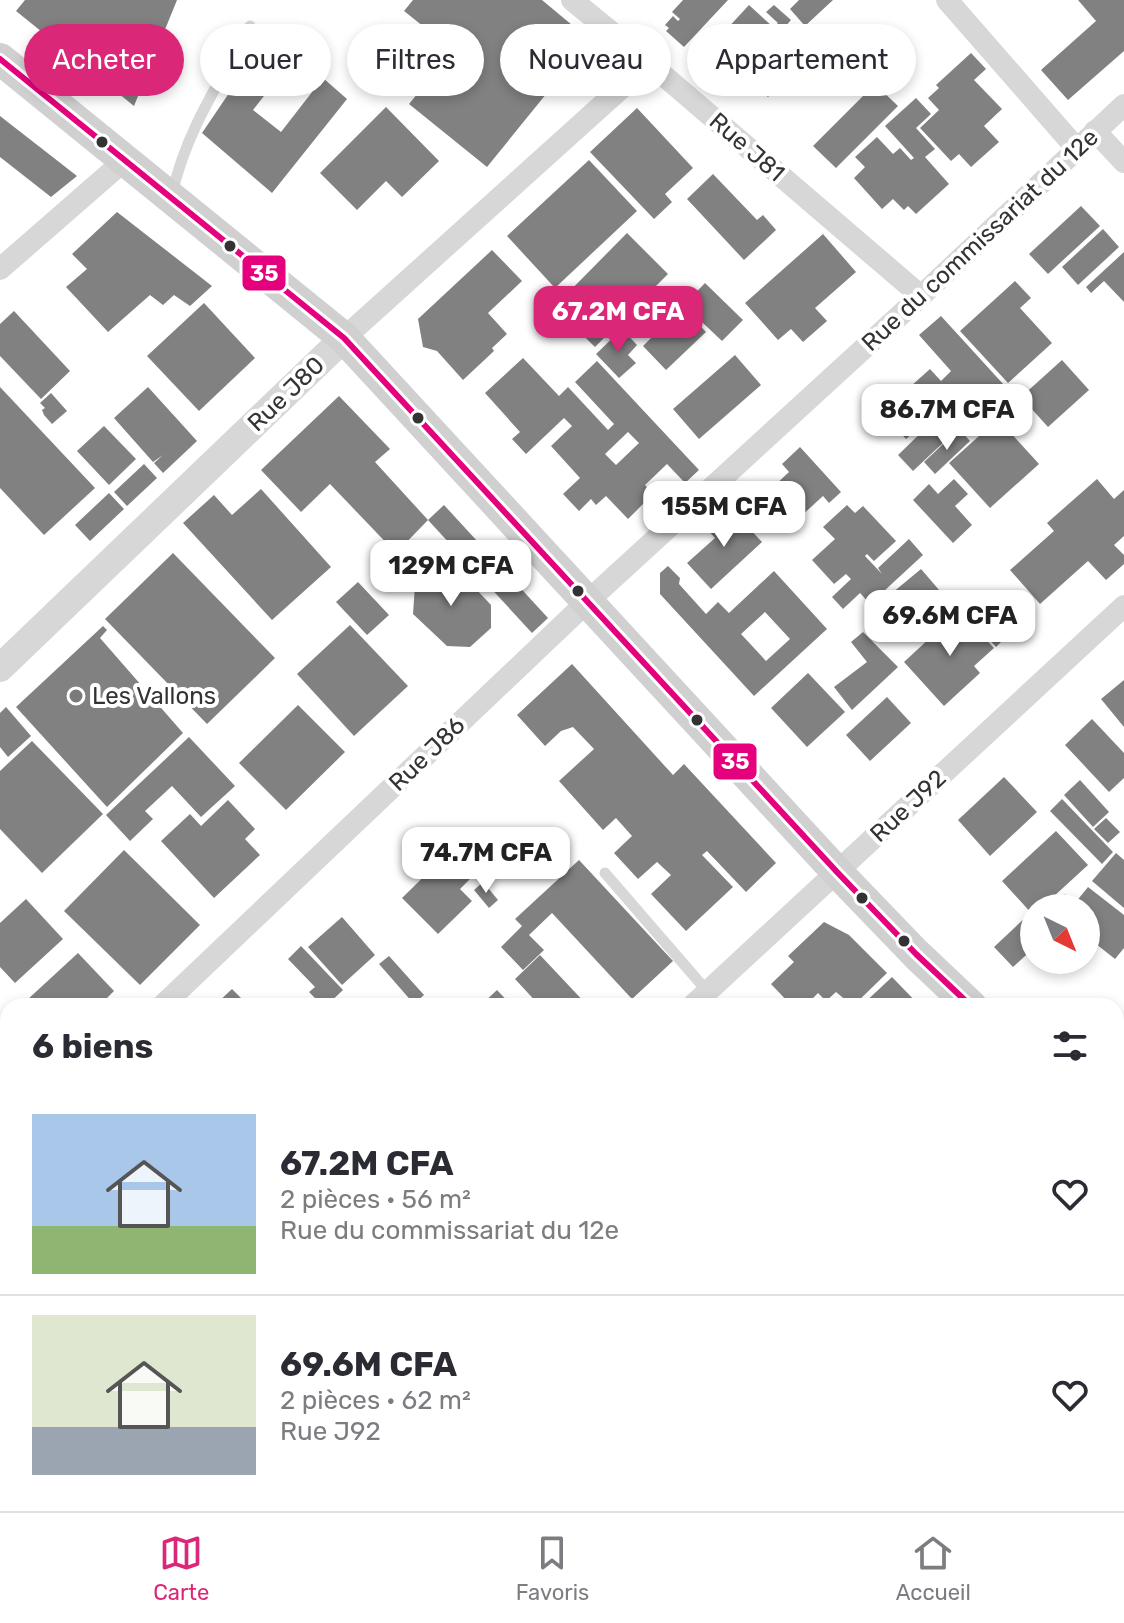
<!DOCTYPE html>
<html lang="fr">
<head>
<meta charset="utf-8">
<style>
  body { margin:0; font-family:Rubik,sans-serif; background:#f7f7f7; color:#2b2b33; height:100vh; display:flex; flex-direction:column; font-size:30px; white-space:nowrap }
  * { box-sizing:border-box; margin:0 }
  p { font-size:26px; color:#7c7c81 }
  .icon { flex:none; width:44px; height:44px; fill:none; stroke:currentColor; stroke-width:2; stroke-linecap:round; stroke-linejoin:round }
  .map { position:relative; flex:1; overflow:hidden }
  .drawer { position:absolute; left:0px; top:998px; width:1124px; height:514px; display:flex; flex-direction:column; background:#fff; border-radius:24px 24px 0 0; box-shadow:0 4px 12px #0003 }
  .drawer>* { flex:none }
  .top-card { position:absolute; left:24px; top:24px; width:1076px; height:72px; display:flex; gap:16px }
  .needle { width:52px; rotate:137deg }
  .buttons { position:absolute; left:1020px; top:894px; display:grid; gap:16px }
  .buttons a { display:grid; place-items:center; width:80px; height:80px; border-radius:50%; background:#fff; box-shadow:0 4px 12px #0003; font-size:40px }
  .price { position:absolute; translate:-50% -68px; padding:0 18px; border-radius:16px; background:#fff; color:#222; font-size:26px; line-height:52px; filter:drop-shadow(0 2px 4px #0008) }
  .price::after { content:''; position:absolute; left:50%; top:48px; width:24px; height:18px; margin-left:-12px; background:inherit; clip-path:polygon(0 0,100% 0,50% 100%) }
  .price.on { background:#db2777; color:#fff }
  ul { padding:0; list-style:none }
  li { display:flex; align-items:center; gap:24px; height:200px; padding:0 32px }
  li+li { border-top:2px solid #e1e1e2 }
  li span { display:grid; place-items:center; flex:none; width:224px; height:160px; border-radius:0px; color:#555 }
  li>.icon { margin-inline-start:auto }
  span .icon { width:96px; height:96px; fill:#fffc; stroke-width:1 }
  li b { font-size:34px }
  h2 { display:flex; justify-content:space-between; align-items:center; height:96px; padding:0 32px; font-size:34px }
  .pill { padding:0 28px; border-radius:36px; background:#fff; box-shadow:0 4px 12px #0003; font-size:28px; line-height:72px }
  .pill.on { background:#db2777; color:#fff }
  .tabs { display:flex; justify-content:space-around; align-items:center; height:112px; border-top:2px solid #e1e1e2; background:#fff; font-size:22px; color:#7c7c81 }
  .tabs a { display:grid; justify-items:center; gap:4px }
  .tabs .on { color:#db2777 }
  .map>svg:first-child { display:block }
</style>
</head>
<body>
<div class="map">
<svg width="1124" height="1511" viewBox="0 0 1124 1511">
  <rect width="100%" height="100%" fill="#fff"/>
  <!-- green -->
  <polygon fill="#f1f5ed" points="0,1333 8,1342 8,1504 154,1504 160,1511 0,1511"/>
  <!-- building -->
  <g fill="#818181" fill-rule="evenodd">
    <polygon points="25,0 177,0 134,106 16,11"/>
    <polygon points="413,0 542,0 590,40 487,167 409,104 453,50 404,11"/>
    <polygon points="683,0 728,0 684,47 666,31 669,28 665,25 673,16 678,21 680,19 672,12"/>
    <polygon points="799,0 833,0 805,26 790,9"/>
    <polygon points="1078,0 1124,0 1124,51 1068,100 1041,70 1096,21"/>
    <polygon points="749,5 773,27 778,23 766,12 774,5 791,20 784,28 799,42 794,47 806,57 768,97 712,45"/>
    <polygon points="269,34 295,56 253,110 281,132 323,78 347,99 272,193 202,133"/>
    <polygon points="971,53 986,69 974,80 1002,109 984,126 999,142 971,167 959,154 951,161 920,128 939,110 928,98 939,88 936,85"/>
    <polygon points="875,84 898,106 836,168 813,146"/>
    <polygon points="916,98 931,114 916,128 935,149 925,157 949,184 916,214 908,206 904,210 893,199 882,209 854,178 865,167 855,157 877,137 893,154 900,148 911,160 914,158 885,126"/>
    <polygon points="386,107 439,161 402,197 386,181 357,210 320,173"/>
    <polygon points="637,108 693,168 665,194 672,202 654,219 590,152"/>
    <polygon points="0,116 77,176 51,197 0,157"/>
    <polygon points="589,160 637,211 555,288 507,236"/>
    <polygon points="713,174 757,220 763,215 776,230 744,260 687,199"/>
    <polygon points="1081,206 1100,226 1048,274 1029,254"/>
    <polygon points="117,212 212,286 190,306 174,295 163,305 150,295 108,332 66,287 87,269 72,254"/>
    <polygon points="1103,229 1119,247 1078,285 1062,267"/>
    <polygon points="627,233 668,274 595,347 554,307"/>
    <polygon points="823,234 856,272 815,308 827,321 803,342 791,329 778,340 745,303"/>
    <polygon points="492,250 522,281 488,313 507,334 492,348 494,351 463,380 437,351 423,347 418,319"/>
    <polygon points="1124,252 1124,302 1104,281 1091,293 1086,287"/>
    <polygon points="1015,281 1031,298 1020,308 1052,343 1008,383 960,331"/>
    <polygon points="705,283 743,320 722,341 684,305"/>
    <polygon points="204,303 255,358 199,411 147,356"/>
    <polygon points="659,306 671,319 683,308 706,332 666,370 643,346 654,335 642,322"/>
    <polygon points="14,311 70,371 41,399 0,356 0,324"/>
    <polygon points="941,316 1004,385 997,392 1010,405 1000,414 987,400 971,416 960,405 963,403 948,387 958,400 942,415 944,418 950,412 962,425 913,471 898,455 929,425 926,422 937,412 906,439 882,412 930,369 941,381 951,371 919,335"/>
    <polygon points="622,329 637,345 628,355 636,363 619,378 596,354"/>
    <polygon points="735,355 761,385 699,439 673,409"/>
    <path d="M 523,358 L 559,396 L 568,387 L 608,430 L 614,424 L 575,382 L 597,361 L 699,470 L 685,483 L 667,464 L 645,485 L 653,494 L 628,519 L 606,496 L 596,505 L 591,499 L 579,511 L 563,494 L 580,478 L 551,446 L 572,426 L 564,418 L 526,454 L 512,439 L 520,432 L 485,393 ZM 628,432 L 639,443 L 616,465 L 605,454 Z"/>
    <polygon points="1062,360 1089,390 1048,427 1021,397"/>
    <polygon points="0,387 95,488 44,535 0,488"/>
    <polygon points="148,387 197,441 163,473 154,463 163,455 153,462 114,418"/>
    <polygon points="51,393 67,411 52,424 44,415 42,410 45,408 40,403"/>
    <polygon points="339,396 390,449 375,462 428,520 396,553 330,484 301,512 261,470"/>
    <polygon points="998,419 1039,464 990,508 949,463"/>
    <polygon points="104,426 136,459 109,485 77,451"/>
    <polygon points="959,429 970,441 935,474 924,462"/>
    <polygon points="800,447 841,492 829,503 823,496 786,530 759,500 789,472 782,464"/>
    <polygon points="144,464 157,478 127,506 114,492"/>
    <polygon points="954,479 968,494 955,506 972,525 953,543 913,500 929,484 938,494"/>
    <polygon points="1097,479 1114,499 1124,490 1124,536 1114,545 1124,555 1124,564 1106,580 1088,561 1040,604 1010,570 1054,531 1047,523"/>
    <polygon points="261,489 331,567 272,620 183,523 214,495 232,515"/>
    <polygon points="109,493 124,509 90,541 75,525"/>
    <polygon points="444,505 548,618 532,633 428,520"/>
    <polygon points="847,505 855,513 863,506 896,541 874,561 867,554 865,556 882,574 878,568 909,539 923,555 870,604 860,593 843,609 832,597 851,579 846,574 834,584 812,560 835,539 823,527"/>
    <polygon points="731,509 762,542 711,589 687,563 715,538 708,530"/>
    <polygon points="173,553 275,658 207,724 105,619"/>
    <path d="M 668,566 L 680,578 L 679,584 L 706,614 L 718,602 L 729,613 L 774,571 L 827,629 L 754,696 L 660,594 L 660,573 ZM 765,612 L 790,639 L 766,661 L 741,634 Z"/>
    <polygon points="921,569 946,598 899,637 874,608"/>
    <polygon points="416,571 459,571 491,605 491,628 470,647 447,646 413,614"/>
    <polygon points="358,582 389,615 367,635 336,602"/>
    <polygon points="982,600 1011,632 996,647 966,614"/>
    <polygon points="959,611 994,648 974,666 980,673 944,706 904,662"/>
    <polygon points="350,625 408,686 354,736 297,674"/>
    <polygon points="103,626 107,630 100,638 183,733 107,807 16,707"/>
    <polygon points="863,632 898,667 852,710 834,687 867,662 851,642"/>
    <polygon points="572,664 673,775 684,764 776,863 746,892 707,851 702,855 733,887 686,931 651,894 671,875 657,862 638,879 614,853 632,836 616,818 603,830 559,781 594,749 573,727 561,731 545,746 517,715"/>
    <polygon points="808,673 845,712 807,747 771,708"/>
    <polygon points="1124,680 1124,727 1101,699"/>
    <polygon points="887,697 911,723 870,761 846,735"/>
    <polygon points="298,705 345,752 286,810 239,763"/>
    <polygon points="6,707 31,736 8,757 0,747 0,713"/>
    <polygon points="1092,719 1124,753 1124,778 1109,792 1065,745"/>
    <polygon points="189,737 235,786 201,817 172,786 145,811 153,819 130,841 106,815"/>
    <polygon points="32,741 103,814 42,873 0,829 0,771"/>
    <polygon points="1004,777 1037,812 990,856 958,820"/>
    <polygon points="1080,780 1109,812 1093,827 1064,795"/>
    <polygon points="1062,799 1113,852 1102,864 1050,811"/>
    <polygon points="228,800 255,829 245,839 260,855 214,898 161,841 190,814 201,826"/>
    <polygon points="1106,818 1120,832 1108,843 1094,829"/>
    <polygon points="1056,831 1088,865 1041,908 1034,908 1034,916 1002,881"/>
    <polygon points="452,849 476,873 460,889 472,901 438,934 402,898"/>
    <polygon points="124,850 200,925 140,985 64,911"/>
    <polygon points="1116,853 1124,860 1124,908 1092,881"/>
    <polygon points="579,860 673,961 632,999 552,913 529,935 544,950 523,970 501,947 522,926 515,919"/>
    <polygon points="483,882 498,900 489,908 474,890"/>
    <polygon points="1088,887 1124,915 1124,948 1115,959 1086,936 1086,908 1071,908"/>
    <polygon points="1065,894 1074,903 1069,908 1050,908"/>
    <polygon points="26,899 63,939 15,983 0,967 0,923"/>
    <polygon points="1027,916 1034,923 1034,948 1013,967 994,947"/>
    <polygon points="342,917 375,955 342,985 308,947"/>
    <polygon points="824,922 849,935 887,973 853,1006 836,992 826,1001 818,993 805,1006 792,1006 771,984 794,962 788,956"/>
    <polygon points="301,946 343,990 326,1006 323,1006 309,992 315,987 288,959"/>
    <polygon points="78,953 114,991 99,1006 33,1006 27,1000"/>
    <polygon points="540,955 588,1006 540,1006 515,979"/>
    <polygon points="389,956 424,995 414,1004 379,964"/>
    <polygon points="892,977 920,1006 861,1006"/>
    <polygon points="232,989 249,1006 214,1006"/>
    <polygon points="497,990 512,1006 480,1006"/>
    <polygon points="4,1099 8,1103 8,1129 0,1136 0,1103"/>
    <polygon points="8,1179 8,1263 0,1255 0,1187"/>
    <polygon points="1116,1205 1124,1207 1124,1267 1116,1266"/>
    <polygon points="256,1504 320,1504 313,1511 263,1511"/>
    <polygon points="905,1504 957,1504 964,1511 912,1511"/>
    <polygon points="981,1504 1038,1504 1036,1511 980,1511"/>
  </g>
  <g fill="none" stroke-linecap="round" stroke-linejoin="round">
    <!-- service -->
    <g stroke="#d7d7d7" stroke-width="11">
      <path d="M 172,195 C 185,133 220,81 250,26"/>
      <polyline points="605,873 707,991"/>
    </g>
    <!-- minor -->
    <g stroke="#d7d7d7" stroke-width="22">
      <polyline points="572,0 649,63 921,296"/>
      <polyline points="947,0 1077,149"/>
      <polyline points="1095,131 1124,162"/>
      <polyline points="0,269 125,160"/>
      <polyline points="344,338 649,63"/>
      <polyline points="162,1006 588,601 921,296 1124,105"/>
      <polyline points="692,1006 1124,606"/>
      <polyline points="1116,1461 1124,1463"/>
      <polyline points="562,1511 569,1504"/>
    </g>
    <!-- tertiary -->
    <g stroke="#d7d7d7" stroke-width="28">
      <polyline points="0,668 344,338"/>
      <polyline points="0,1046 8,1055"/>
      <polyline points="435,1504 442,1511"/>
    </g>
    <!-- secondary -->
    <g stroke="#d0d0d0" stroke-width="32">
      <polyline points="0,59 344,338 837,872 916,954 971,1006"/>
      <polyline points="1116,1113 1124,1118"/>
    </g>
    <!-- bus-1 casing -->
    <g stroke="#fff" stroke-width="12">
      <polyline id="bus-1" points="0,59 344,338 837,872 916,954 971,1006"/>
    </g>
    <!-- bus-1 -->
    <use href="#bus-1" stroke="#e5007d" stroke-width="6"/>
  </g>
  <!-- markers -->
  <g fill="#333" stroke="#fff" stroke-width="3">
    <circle cx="102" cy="142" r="7"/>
    <circle cx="230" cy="246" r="7"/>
    <circle cx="418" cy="418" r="7"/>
    <circle cx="578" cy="591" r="7"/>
    <circle cx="697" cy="720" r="7"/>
    <circle cx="862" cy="898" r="7"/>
    <circle cx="904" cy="941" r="7"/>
  </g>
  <circle fill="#7a7a7a" stroke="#fff" stroke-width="3" cx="76" cy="696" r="8"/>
  <g text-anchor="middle" stroke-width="8" stroke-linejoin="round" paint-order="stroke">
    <!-- street labels -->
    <g font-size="24" fill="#333" stroke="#fff">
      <text transform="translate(747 147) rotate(41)" y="8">Rue J81</text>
      <text transform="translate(980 240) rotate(-43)" y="8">Rue du commissariat du 12e</text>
      <text transform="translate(286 394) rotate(-44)" y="8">Rue J80</text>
      <text transform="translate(427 754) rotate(-44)" y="8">Rue J86</text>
      <text transform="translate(908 806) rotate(-43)" y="8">Rue J92</text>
    </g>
    <!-- poi labels -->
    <g font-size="24" fill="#333" stroke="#fff" text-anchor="start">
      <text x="92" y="704">Les Vallons</text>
    </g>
  </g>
  <g stroke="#fff" stroke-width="3">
    <rect x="241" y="254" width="46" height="38" rx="8" fill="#e5007d"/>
    <rect x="712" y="742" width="46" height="39" rx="8" fill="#e5007d"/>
  </g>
  <g font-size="22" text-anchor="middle" font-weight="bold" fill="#fff">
    <text x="264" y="281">35</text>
    <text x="735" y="769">35</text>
  </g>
</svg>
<div class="buttons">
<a><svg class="needle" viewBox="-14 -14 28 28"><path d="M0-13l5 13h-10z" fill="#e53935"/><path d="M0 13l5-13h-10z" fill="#7c7c81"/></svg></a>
</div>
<b class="price on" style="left:618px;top:354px">67.2M CFA</b>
<b class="price" style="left:947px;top:452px">86.7M CFA</b>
<b class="price" style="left:724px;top:549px">155M CFA</b>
<b class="price" style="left:451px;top:608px">129M CFA</b>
<b class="price" style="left:950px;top:658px">69.6M CFA</b>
<b class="price" style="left:486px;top:895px">74.7M CFA</b>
<div class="top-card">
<a class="pill on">Acheter</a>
<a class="pill">Louer</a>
<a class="pill">Filtres</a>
<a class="pill">Nouveau</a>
<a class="pill">Appartement</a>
</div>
<section class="drawer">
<h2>6 biens<svg class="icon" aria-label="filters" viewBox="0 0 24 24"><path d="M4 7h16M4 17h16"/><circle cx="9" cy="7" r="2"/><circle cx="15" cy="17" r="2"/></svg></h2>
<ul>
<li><span style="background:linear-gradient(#a9c7e8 70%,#8fb573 0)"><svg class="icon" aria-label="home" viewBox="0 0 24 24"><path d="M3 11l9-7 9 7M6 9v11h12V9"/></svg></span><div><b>67.2M CFA</b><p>2 pièces · 56 m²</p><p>Rue du commissariat du 12e</p></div><svg class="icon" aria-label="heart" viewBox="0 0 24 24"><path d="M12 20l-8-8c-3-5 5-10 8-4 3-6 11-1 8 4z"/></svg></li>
<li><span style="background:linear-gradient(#dfe7d0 70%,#9aa5b1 0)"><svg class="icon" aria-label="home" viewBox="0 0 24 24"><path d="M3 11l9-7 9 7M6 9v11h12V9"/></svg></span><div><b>69.6M CFA</b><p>2 pièces · 62 m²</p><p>Rue J92</p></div><svg class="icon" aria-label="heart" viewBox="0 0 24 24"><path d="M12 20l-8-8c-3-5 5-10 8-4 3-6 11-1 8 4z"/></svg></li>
</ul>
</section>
</div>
<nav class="tabs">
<a class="on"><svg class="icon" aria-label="map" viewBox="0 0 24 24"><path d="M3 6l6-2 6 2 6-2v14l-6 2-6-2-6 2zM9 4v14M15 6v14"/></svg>Carte</a>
<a><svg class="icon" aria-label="saved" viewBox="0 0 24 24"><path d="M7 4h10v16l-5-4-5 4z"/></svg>Favoris</a>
<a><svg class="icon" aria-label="home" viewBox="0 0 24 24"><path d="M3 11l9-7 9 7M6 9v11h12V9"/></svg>Accueil</a>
</nav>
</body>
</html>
